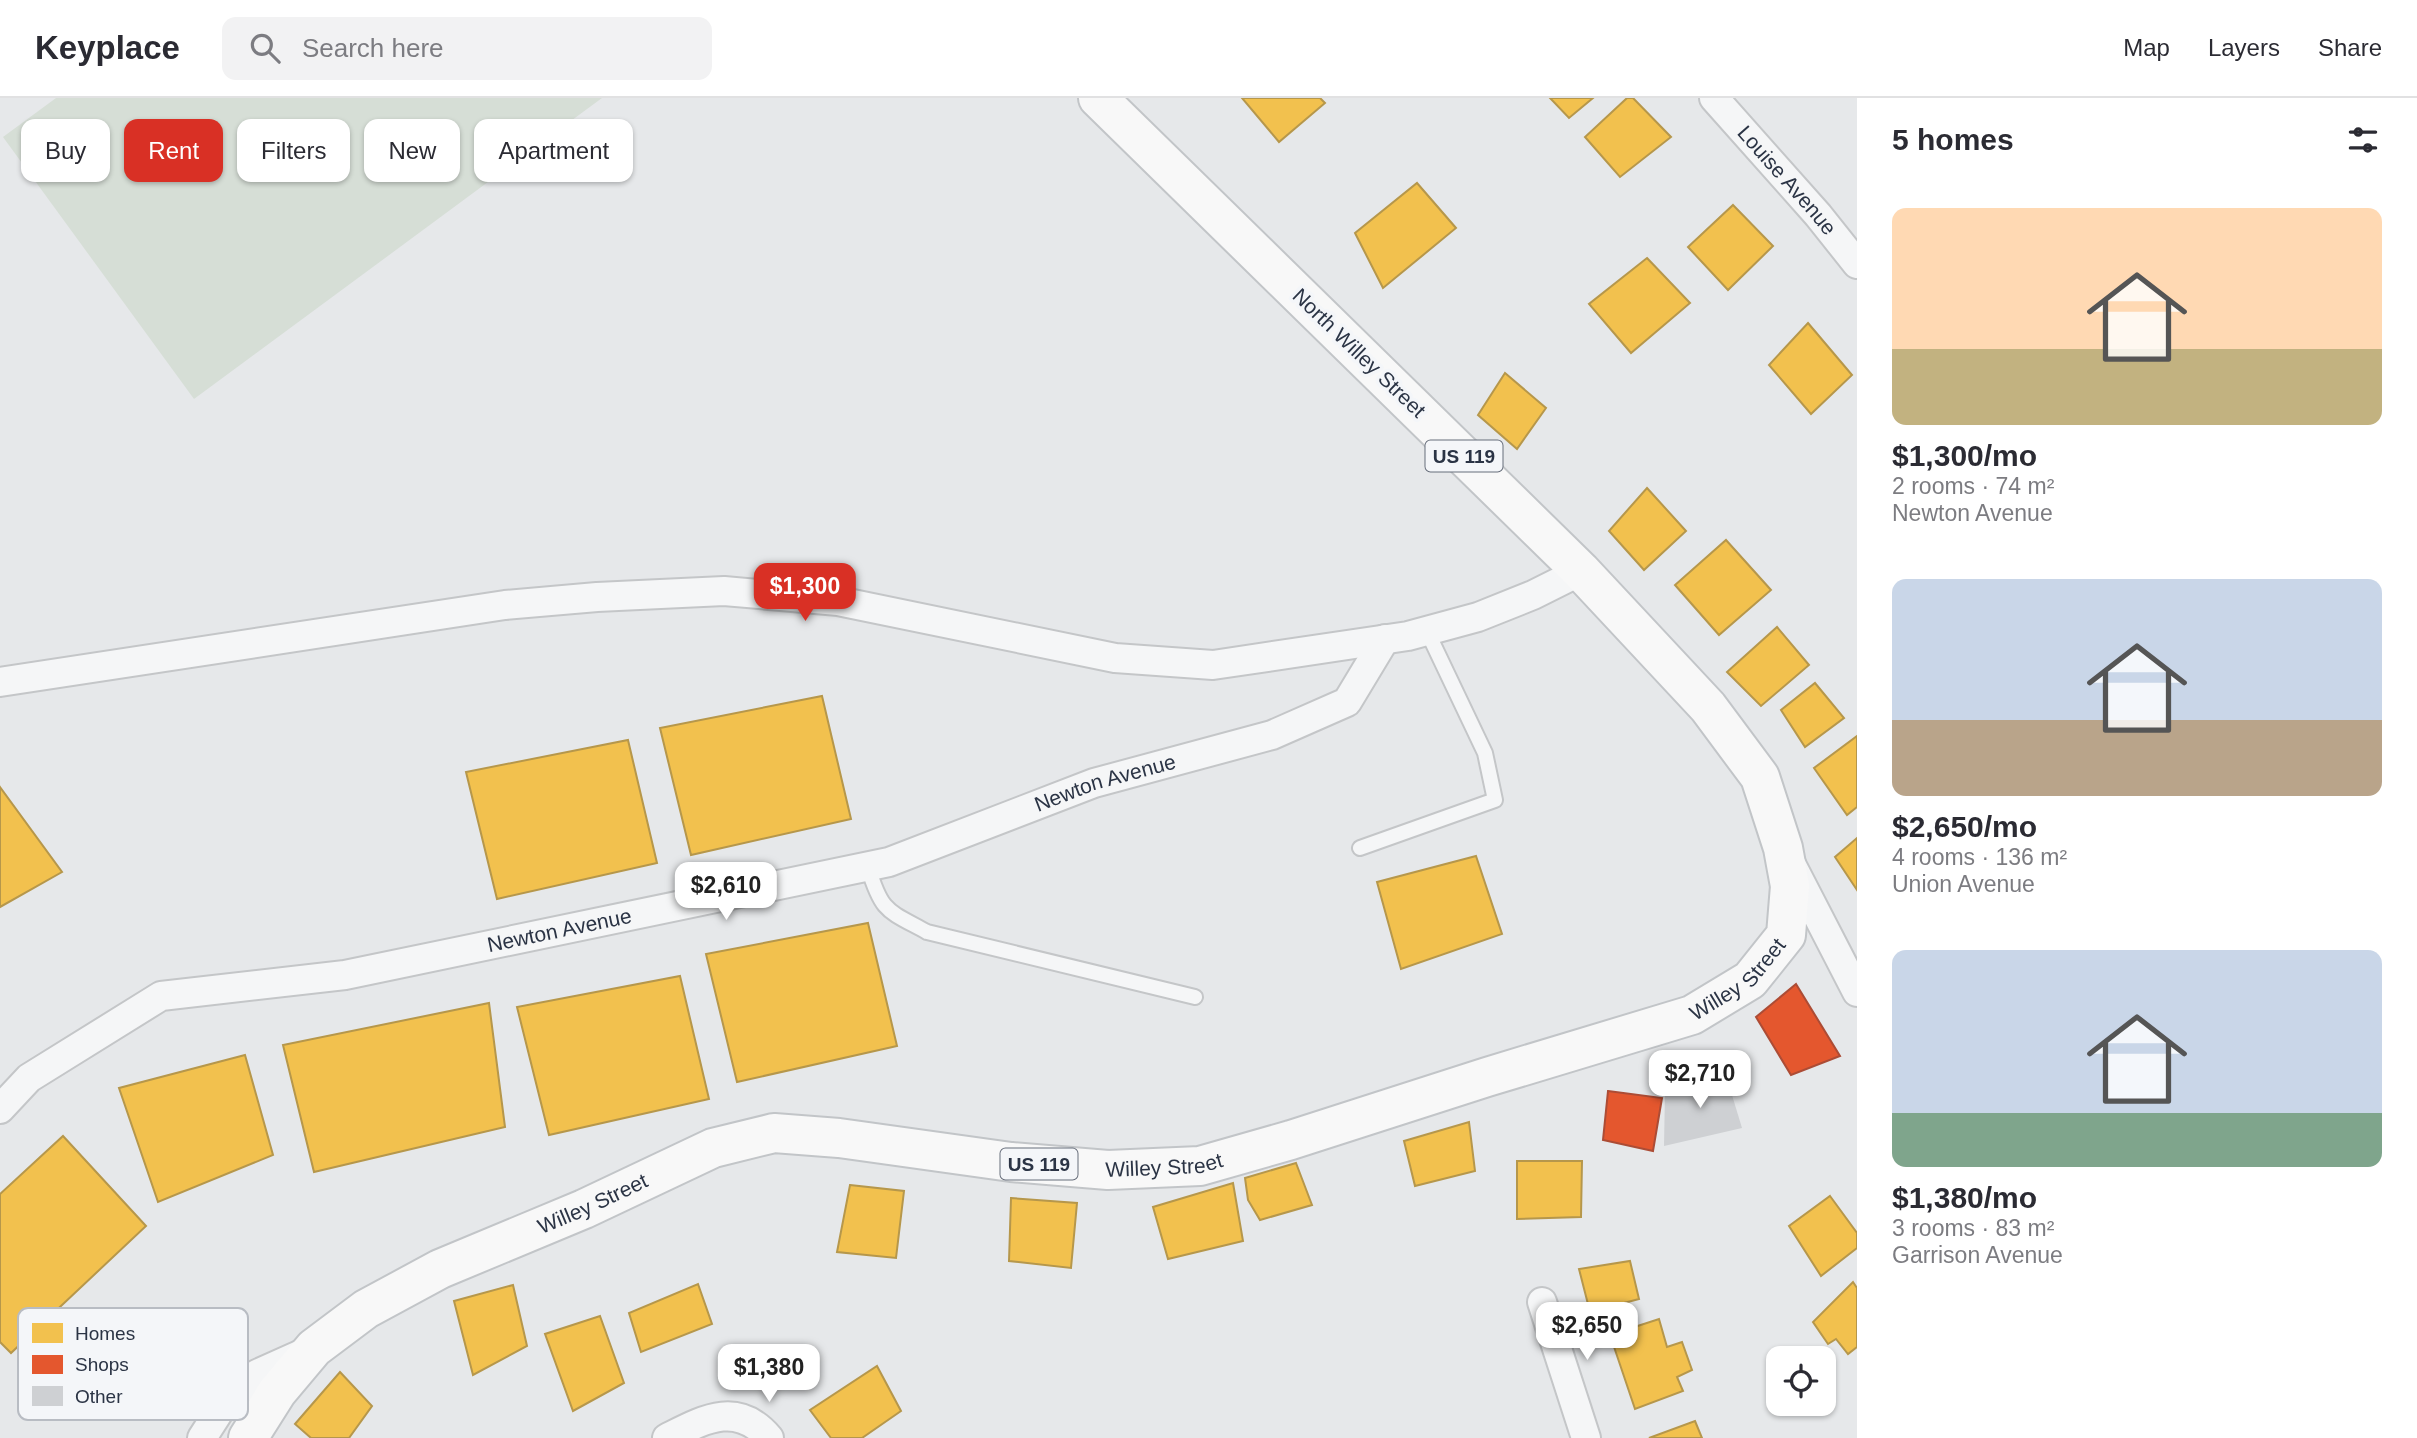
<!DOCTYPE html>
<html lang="en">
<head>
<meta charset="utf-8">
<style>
  body { margin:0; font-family:Arial,sans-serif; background:#f2f2f3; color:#2b2b33; height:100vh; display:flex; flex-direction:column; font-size:26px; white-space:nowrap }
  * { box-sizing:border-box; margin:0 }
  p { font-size:23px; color:#7c7c81 }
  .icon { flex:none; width:38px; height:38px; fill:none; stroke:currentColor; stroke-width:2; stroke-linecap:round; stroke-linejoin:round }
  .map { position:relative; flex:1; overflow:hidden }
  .sheet { display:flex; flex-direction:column; background:#fff; width:560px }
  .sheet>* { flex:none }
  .hud { position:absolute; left:21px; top:21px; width:665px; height:63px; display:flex; gap:14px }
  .buttons { position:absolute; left:1766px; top:1248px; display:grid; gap:14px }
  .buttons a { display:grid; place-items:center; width:70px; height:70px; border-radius:14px; background:#fff; box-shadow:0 2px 5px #0004; font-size:35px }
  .price { position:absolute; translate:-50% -60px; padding:0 16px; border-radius:14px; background:#fff; color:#222; font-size:23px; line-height:46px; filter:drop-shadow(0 2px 4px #0008) }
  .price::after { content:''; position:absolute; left:50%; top:42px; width:21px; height:16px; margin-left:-10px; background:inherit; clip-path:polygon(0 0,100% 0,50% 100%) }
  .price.current { background:#d93025; color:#fff }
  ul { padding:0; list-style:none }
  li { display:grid; align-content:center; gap:14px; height:371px; padding:0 35px }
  li span { display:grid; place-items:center; height:217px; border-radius:14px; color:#555 }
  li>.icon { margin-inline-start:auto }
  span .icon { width:126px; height:126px; fill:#fffc; stroke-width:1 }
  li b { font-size:30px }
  h2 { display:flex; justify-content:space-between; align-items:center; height:84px; padding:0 35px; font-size:30px }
  .pill { padding:0 24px; border-radius:14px; background:#fff; box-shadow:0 2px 5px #0004; font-size:24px; line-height:63px }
  .pill.current { background:#d93025; color:#fff }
  header { display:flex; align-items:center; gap:42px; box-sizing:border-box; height:98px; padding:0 35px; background:#fff; border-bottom:2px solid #e1e1e2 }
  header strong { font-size:33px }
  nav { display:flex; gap:38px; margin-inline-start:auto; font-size:24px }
  .search { width:490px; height:63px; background:#f2f2f3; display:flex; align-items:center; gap:18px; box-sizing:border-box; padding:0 24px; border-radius:14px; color:#7c7c81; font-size:26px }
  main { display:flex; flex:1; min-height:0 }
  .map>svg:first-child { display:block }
</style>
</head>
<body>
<header>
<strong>Keyplace</strong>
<div class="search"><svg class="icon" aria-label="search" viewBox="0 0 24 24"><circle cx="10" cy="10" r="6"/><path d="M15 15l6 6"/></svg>Search here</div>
<nav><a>Map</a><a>Layers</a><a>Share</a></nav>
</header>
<main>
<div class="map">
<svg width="1857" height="1340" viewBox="0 0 1857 1340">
  <rect width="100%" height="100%" fill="#e6e8ea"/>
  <!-- green -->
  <polygon fill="#d6ded6" points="56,0 602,0 194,301 3,39"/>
  <!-- homes -->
  <g fill="#f2c14e" stroke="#b6974b" stroke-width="2">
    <polygon points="1242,0 1320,0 1325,5 1279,44"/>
    <polygon points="1550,0 1593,0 1569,20"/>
    <polygon points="1627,0 1633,0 1671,39 1620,79 1585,39"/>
    <polygon points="1417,85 1456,130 1383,190 1355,135"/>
    <polygon points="1733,107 1773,148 1728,192 1688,149"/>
    <polygon points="1647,160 1690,205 1631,255 1589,206"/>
    <polygon points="1808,225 1852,277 1811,316 1769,267"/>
    <polygon points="1505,275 1546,310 1517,351 1478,317"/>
    <polygon points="1647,390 1686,433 1644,472 1609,433"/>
    <polygon points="1726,442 1771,492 1719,537 1675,487"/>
    <polygon points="1777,529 1809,567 1761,608 1727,574"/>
    <polygon points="1815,585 1844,620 1805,649 1781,612"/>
    <polygon points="822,598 851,721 691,757 660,630"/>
    <polygon points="1857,638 1857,709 1847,717 1814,670"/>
    <polygon points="628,642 657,765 497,801 466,674"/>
    <polygon points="0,689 62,774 0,809"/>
    <polygon points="1857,740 1857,792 1835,759"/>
    <polygon points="1476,758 1502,836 1401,871 1377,784"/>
    <polygon points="868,825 897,948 737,984 706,856"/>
    <polygon points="680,878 709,1001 549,1037 517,909"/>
    <polygon points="489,905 505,1029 314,1074 283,947"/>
    <polygon points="245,957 273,1057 158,1104 119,990"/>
    <polygon points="1469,1024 1475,1073 1415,1088 1404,1043"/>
    <polygon points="63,1038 146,1128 11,1255 0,1244 0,1096"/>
    <polygon points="1517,1063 1582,1063 1581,1119 1517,1121"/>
    <polygon points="1296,1065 1312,1107 1260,1122 1248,1102 1245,1080"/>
    <polygon points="1233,1085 1243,1143 1168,1161 1153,1109"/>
    <polygon points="850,1087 904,1093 896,1160 837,1154"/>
    <polygon points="1830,1098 1857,1135 1857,1150 1821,1178 1789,1128"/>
    <polygon points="1011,1100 1077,1105 1071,1170 1009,1163"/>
    <polygon points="1630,1163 1639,1201 1590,1214 1579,1171"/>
    <polygon points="1853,1184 1857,1190 1857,1249 1848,1256 1836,1241 1828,1246 1813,1224"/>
    <polygon points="698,1186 712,1226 641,1254 629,1215"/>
    <polygon points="513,1187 527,1248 473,1277 454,1203"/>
    <polygon points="600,1218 624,1285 573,1313 545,1236"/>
    <polygon points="1659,1221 1667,1249 1682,1244 1692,1272 1677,1279 1683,1293 1635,1311 1610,1237"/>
    <polygon points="877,1268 901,1313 862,1340 831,1340 810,1312"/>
    <polygon points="340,1274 372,1308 349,1340 311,1340 295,1326"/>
    <polygon points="1695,1323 1702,1340 1649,1340"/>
  </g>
  <!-- shops -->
  <g fill="#e4572e" stroke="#ac4c35" stroke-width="2">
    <polygon points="1796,886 1840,958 1791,977 1756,919"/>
    <polygon points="1608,993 1662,1000 1653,1053 1603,1042"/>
  </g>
  <!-- building -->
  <polygon fill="#ced0d3" points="1725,974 1742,1030 1664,1048 1665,994"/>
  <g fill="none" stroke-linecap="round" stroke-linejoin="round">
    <!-- lane casing -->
    <g stroke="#c4c6c8" stroke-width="18">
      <g id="lane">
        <polyline points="1360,750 1495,702 1485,655 1427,533"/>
        <path d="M 868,769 C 882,815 887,812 927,834 L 1195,899"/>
      </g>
    </g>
    <!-- street casing -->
    <g stroke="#c4c6c8" stroke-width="32">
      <g id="street">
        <path id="s1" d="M 1714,0 L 1818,117 L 1857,166"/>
        <polyline points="0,584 505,507 597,499 724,493 838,503 1115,560 1213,567 1408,538 1478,519 1533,497 1581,473"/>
        <polyline points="1791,766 1857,894"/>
        <path id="s2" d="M 0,1011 L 29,980 L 161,898 L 345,877 L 889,764 L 1094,685 L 1272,637 L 1347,604 L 1385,541"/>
        <polyline points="1542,1204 1586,1340"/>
        <polyline points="202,1340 220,1312 257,1276 306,1254"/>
        <path d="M 667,1340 C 703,1322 737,1302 769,1340"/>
      </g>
    </g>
    <!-- primary casing -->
    <g stroke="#c2c5c8" stroke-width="42">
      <g id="primary">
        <path id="s3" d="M 248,1340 L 277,1294 L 314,1250 L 366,1211 L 440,1171 L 584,1111 L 713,1050 L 774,1035 L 839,1040 L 1011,1064 L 1108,1072 L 1200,1068 L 1291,1042 L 1487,979 L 1692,917 L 1750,882 L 1786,837 L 1790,788 L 1783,750 L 1760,679 L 1708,609 L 1581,473 L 1098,0"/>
      </g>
    </g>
    <!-- lane -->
    <use href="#lane" stroke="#f5f6f7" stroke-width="14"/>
    <!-- street -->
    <use href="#street" stroke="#f5f6f7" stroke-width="28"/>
    <!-- primary -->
    <use href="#primary" stroke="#f8f8f8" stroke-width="38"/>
  </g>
  <g text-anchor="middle" stroke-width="7" stroke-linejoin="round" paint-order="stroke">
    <!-- shield labels -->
    <g fill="#f4f6f9" stroke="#676e7b" stroke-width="2">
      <rect x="1425.5" y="342.5" width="77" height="31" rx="5"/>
      <rect x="1000.5" y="1050.5" width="77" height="31" rx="5"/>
    </g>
    <g font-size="19" font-weight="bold" fill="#2b3445">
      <text x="1464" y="365">US 119</text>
      <text x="1039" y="1073">US 119</text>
    </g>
    <!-- street labels -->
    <g font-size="21" fill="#2b3445" stroke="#f4f6f9">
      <text dy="7" stroke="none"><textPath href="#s1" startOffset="110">Louise Avenue</textPath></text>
      <text transform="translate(1359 255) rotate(44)" y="7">North Willey Street</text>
      <text dy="7" stroke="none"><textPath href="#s2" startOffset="1169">Newton Avenue</textPath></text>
      <text dy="7" stroke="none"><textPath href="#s2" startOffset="602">Newton Avenue</textPath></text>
      <text dy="7" stroke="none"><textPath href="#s3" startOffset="1624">Willey Street</textPath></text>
      <text dy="7" stroke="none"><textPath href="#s3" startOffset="1015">Willey Street</textPath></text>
      <text dy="7" stroke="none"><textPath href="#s3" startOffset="427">Willey Street</textPath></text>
    </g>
  </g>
  <!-- legend -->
  <rect x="18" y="1210" width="230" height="112" rx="10" fill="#f4f6f9" stroke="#b8bcc3" stroke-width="2"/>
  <rect x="32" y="1225" width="31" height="20" fill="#f2c14e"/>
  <rect x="32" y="1257" width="31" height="19" fill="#e4572e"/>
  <rect x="32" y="1288" width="31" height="20" fill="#ced0d3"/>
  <g font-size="19" fill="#2b3445">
    <text x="75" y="1242">Homes</text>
    <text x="75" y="1273">Shops</text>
    <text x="75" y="1305">Other</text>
  </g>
</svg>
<div class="buttons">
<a><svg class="icon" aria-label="locate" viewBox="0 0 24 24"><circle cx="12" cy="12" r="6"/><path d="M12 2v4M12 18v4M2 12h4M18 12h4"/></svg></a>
</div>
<b class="price current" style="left:805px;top:525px">$1,300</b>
<b class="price" style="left:726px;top:824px">$2,610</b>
<b class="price" style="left:1700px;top:1012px">$2,710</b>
<b class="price" style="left:1587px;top:1264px">$2,650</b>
<b class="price" style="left:769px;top:1306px">$1,380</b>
<div class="hud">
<a class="pill">Buy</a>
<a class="pill current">Rent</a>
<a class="pill">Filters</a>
<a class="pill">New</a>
<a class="pill">Apartment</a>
</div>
</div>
<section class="sheet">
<h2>5 homes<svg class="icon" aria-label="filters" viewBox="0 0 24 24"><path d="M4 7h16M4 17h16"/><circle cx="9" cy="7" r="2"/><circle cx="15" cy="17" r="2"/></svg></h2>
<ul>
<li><span style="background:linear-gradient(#ffd9b3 65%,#c2b280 0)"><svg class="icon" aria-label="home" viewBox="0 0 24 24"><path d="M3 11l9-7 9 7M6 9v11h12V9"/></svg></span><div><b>$1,300/mo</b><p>2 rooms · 74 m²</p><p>Newton Avenue</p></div></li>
<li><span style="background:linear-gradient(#c9d6e8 65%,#b9a48a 0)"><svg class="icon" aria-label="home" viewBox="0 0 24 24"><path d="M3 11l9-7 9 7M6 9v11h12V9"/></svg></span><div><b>$2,650/mo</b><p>4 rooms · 136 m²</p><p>Union Avenue</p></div></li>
<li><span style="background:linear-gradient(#c9d6e8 75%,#7fa58c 0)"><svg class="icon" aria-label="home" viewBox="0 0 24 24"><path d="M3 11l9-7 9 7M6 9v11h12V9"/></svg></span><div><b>$1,380/mo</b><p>3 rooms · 83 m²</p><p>Garrison Avenue</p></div></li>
</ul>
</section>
</main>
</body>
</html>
